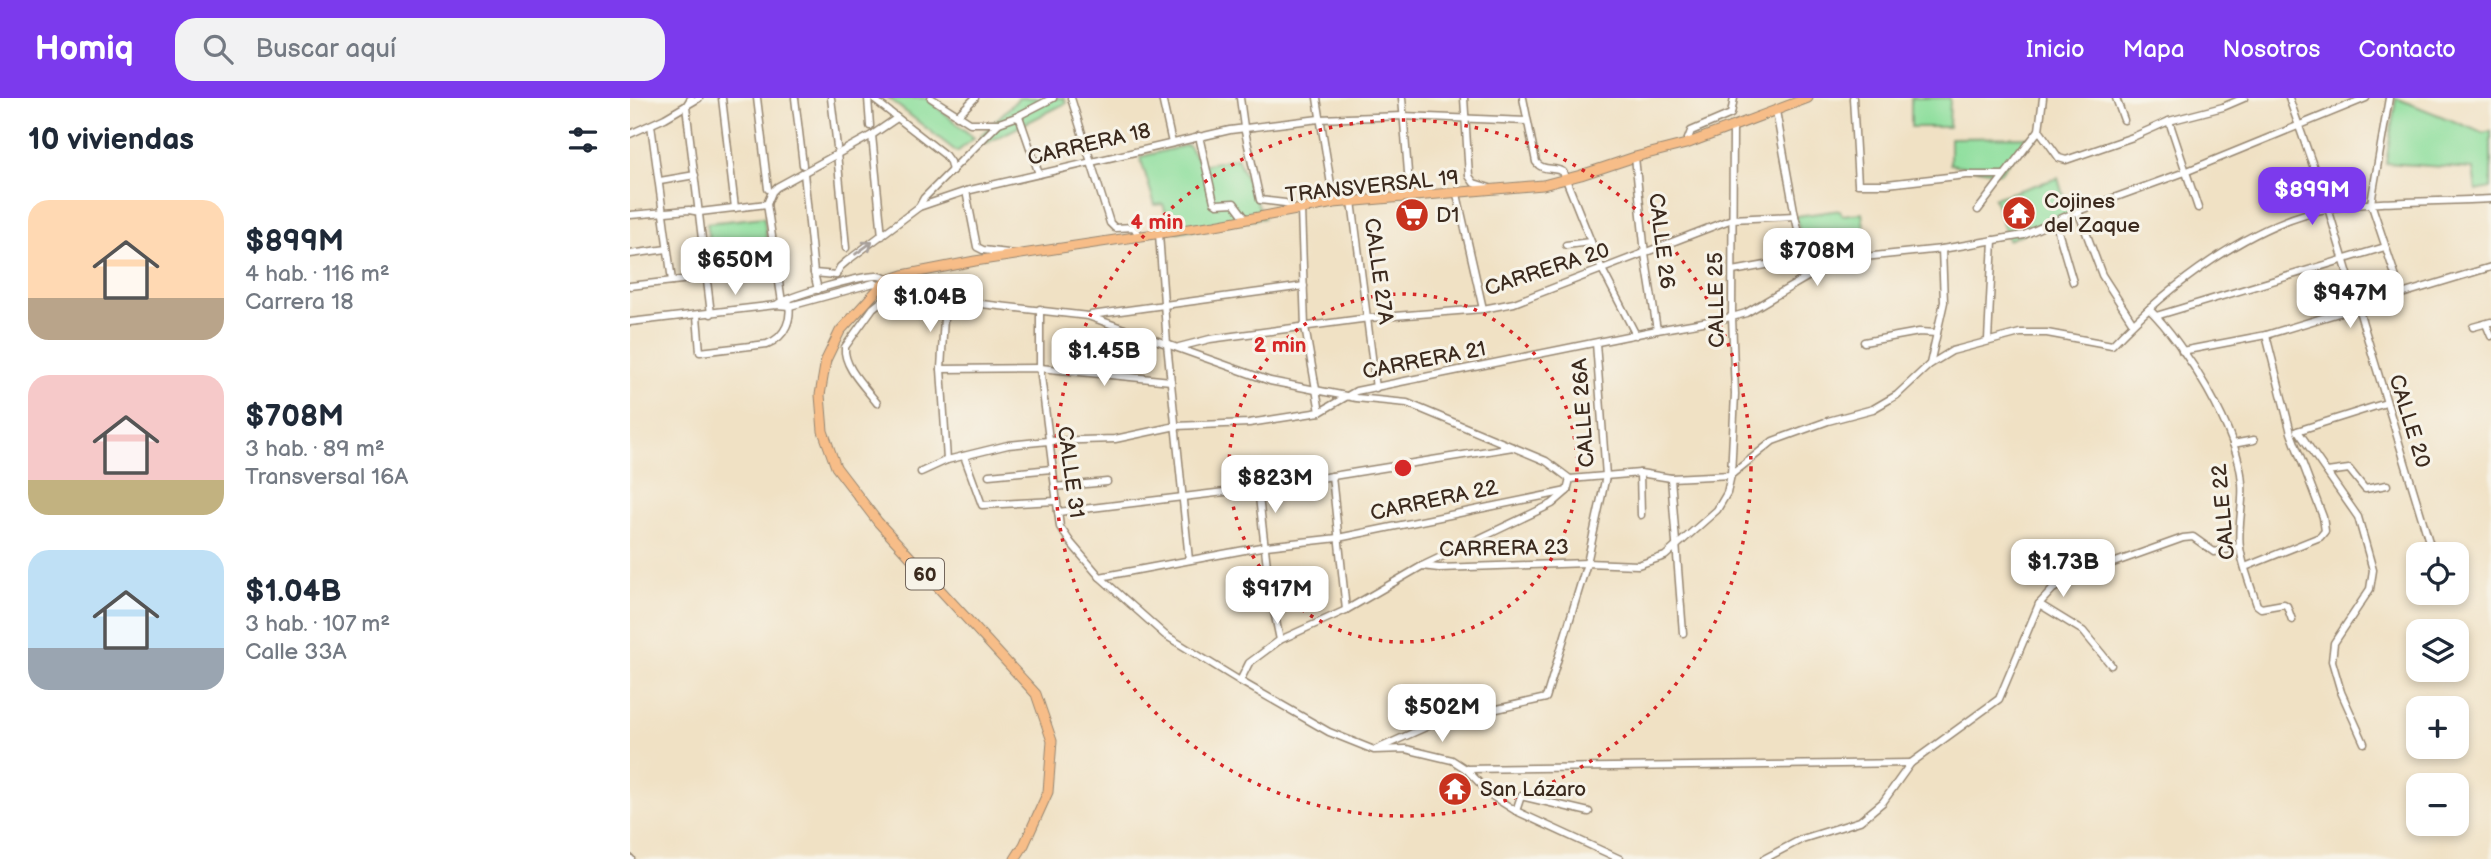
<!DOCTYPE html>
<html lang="es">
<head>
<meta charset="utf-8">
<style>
  body { margin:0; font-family:"Balsamiq Sans",sans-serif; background:#f2f2f3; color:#1f2937; height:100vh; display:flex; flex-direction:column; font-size:26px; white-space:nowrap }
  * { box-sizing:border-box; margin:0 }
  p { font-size:23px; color:#747a83 }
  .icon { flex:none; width:38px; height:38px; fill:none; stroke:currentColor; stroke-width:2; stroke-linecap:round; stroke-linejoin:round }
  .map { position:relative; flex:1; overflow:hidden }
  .panel { display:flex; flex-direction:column; background:#fff; width:630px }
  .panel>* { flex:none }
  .buttons { position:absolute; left:1776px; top:444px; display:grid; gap:14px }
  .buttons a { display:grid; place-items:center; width:63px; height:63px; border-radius:14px; background:#fff; box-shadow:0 4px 10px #0003; font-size:35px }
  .price { position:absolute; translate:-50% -60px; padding:0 16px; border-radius:14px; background:#fff; color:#222; font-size:23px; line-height:46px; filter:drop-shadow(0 2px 4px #0008) }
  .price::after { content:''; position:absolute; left:50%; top:42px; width:21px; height:16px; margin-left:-10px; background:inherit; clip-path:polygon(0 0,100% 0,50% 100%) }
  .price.selected { background:#7c3aed; color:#fff }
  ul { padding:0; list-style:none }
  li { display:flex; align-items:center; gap:21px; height:175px; padding:0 28px }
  li span { display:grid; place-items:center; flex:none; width:196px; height:140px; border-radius:21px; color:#555 }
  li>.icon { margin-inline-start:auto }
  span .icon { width:84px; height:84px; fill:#fffc; stroke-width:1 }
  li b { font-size:30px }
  h2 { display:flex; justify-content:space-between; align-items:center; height:84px; padding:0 28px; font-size:30px }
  header { display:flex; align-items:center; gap:42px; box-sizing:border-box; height:98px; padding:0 35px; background:#7c3aed; color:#fff }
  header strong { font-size:33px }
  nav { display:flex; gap:38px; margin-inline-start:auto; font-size:24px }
  .search { width:490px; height:63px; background:#f2f2f3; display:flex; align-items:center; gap:18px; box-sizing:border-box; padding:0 24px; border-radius:21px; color:#747a83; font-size:26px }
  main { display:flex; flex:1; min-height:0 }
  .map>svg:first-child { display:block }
</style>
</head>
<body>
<header>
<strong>Homiq</strong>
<div class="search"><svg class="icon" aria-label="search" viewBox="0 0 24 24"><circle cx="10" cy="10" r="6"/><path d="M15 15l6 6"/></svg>Buscar aquí</div>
<nav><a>Inicio</a><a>Mapa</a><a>Nosotros</a><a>Contacto</a></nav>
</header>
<main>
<section class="panel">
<h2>10 viviendas<svg class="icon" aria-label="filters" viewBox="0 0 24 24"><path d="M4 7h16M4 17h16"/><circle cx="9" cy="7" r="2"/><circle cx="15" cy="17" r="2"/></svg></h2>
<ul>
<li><span style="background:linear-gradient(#ffd9b3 70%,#b9a48a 0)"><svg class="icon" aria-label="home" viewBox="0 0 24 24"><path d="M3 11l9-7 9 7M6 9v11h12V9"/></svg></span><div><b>$899M</b><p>4 hab. · 116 m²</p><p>Carrera 18</p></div></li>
<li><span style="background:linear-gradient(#f6c9c9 75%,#c2b280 0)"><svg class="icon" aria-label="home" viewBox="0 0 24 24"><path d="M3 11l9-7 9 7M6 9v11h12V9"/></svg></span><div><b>$708M</b><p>3 hab. · 89 m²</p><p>Transversal 16A</p></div></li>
<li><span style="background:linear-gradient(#bfe0f5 70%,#9aa5b1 0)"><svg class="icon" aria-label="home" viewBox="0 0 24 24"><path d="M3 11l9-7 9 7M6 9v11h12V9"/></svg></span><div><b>$1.04B</b><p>3 hab. · 107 m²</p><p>Calle 33A</p></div></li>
</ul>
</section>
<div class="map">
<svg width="1861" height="761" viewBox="0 0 1861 761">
  <rect width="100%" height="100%" fill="#f7f3e8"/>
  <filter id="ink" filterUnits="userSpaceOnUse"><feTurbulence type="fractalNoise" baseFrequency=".0143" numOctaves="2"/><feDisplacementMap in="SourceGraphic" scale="14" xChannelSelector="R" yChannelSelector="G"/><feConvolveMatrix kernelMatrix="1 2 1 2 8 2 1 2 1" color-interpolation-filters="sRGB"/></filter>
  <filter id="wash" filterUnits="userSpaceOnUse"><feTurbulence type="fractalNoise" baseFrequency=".00686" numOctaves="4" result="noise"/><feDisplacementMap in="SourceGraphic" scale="28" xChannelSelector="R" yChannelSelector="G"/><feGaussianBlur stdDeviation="1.57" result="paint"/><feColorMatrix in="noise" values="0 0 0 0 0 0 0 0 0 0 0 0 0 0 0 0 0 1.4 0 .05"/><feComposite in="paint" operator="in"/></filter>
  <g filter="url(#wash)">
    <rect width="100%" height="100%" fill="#f0e1c4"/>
    <!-- green -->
    <g fill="#8fdf9e" stroke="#65845e" stroke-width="2">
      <polygon points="258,0 296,0 344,40 327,54"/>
      <polygon points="389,0 434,0 436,5 355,46 351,37"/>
      <polygon points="1281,0 1320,0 1319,29 1281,29"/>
      <polygon points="1766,0 1853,35 1861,33 1861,90 1846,93 1843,71 1756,65"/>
      <polygon points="1399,39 1370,75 1320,66 1320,40"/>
      <polygon points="558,47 571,67 607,60 634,120 547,134 538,121 533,106 525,107 510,59"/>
      <polygon points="1428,80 1439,118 1378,142 1364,100"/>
      <polygon points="1210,112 1212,117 1232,115 1237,151 1179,173 1166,118"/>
      <polygon points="134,119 140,171 83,177 77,125"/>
    </g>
  </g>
  <g filter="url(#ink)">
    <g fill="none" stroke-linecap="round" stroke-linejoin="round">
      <!-- minor casing -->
      <g stroke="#968671" stroke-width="9">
        <g id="minor">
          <polyline points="61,0 56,8 81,216"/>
          <polyline points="92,0 105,110"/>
          <polyline points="127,0 138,91"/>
          <polyline points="165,0 173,67"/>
          <polyline points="201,0 207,49"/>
          <polyline points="238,0 240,28"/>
          <polyline points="242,0 315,57 320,64 322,73"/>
          <polyline points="441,0 480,125 485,130 504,129 509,138"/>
          <polyline points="532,0 542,45"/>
          <polyline points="610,0 614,29 630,102 655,105 666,112"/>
          <polyline points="687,0 704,105"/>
          <polyline points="772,0 780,99"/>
          <polyline points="834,0 839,78 844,85 860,90"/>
          <path d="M 893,0 L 906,64 C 913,74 924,68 933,74 L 972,171 L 1006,237"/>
          <polyline points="1223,0 1228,86 1257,86 1336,77 1373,77"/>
          <polyline points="1486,0 1494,22"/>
          <polyline points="1659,0 1698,110 1803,457"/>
          <polyline points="1759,0 1741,105 1771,195"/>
          <polyline points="1146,13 1165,118 1179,178"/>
          <polyline points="327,18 345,0"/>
          <polyline points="386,19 423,0"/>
          <polyline points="1539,23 1568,110"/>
          <polyline points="369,25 386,19 390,21 409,76"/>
          <polyline points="21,27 42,183"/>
          <polyline points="1409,32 1429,60 1436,62 1503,39 1539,23 1593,9 1614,0"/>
          <polyline points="0,36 35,20 69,0"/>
          <polyline points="242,37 252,138"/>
          <polyline points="569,38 584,104 587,106 604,105 616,121"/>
          <polyline points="1056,46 1061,33 1101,16 1104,0"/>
          <polyline points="207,55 216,150"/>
          <polyline points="1005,59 1015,156 1027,232"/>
          <polyline points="174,75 184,175 188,192"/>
          <polyline points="30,83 65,77"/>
          <polyline points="336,93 347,149 353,152 378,155"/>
          <polyline points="827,96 853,211"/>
          <polyline points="722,103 746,290"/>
          <polyline points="137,106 142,94 147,89 242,37 267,20"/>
          <polyline points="137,106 152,204"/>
          <polyline points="289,109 294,100 369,25 340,25 301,0"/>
          <polyline points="671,111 675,229 690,314"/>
          <polyline points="1348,112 1409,32 1413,0"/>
          <polyline points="1448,113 1472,177 1503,225"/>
          <polyline points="0,117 59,112 70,114 137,106"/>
          <polyline points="1425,123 1443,184"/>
          <polyline points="529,136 537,246 559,462"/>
          <polyline points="936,147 960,144"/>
          <polyline points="0,156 37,151"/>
          <polyline points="1103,173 1174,160"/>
          <polyline points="184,175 206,177"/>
          <polyline points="206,177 210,169 217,163 289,109 336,93 600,32 689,21 773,18 897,23"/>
          <polyline points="0,188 147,171"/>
          <polyline points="315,202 311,271 317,362"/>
          <path d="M 146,207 C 159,198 231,177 248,178 C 253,178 253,179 258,182 L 259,186"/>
          <polyline points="410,211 410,270 430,429 441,445 470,479 535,537 610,583 699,634 744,652 776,651 822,662 836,671 862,698 886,713 990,761"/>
          <path d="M 1519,211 C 1555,246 1609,334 1612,385 C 1614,406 1607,429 1610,450 C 1613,469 1621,489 1627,507 L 1631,510 L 1654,506 L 1657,508 L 1662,522"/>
          <polyline points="461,217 674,188"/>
          <path d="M 67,218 L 70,254 L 137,246 C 156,239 163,220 158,201"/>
          <polyline points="1526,218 1755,149"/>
          <polyline points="0,224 146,207 160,208 244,185 263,194 315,202 458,218 640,283 726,300 777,305 916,363 940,381"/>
          <polyline points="1856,226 1861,238"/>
          <polyline points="1843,229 1861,224"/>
          <polyline points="1358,242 1363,142"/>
          <polyline points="1234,244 1289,234 1307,235"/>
          <polyline points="549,249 580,241 739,220 853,211 884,205 1102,121 1165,118"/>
          <polyline points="1552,253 1636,237 1861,169"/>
          <polyline points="1300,266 1314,204 1312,151"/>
          <polyline points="311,271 410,270 541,283"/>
          <path d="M 247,305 C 236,290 213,269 215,249 L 243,210 L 263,194"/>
          <polyline points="1667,333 1756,305"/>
          <polyline points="1668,333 1728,419 1743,472 1740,491 1704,545 1702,563 1711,594 1734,645"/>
          <polyline points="1603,346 1624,342"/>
          <polyline points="334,358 352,407 426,403"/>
          <polyline points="291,374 317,362 378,347 418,343 485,341 546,328 619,325 690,314 726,293 1027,232 1102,219 1116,215 1179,178 1209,165 1234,159 1312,151 1394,137 1448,113 1555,74 1736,0"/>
          <polyline points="1697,374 1719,371 1735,391 1757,387"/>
          <polyline points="1010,375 1011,417"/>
          <polyline points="359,377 421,371"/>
          <path d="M 1101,377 L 1143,343 L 1198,323 L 1243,311 L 1267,297 L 1299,267 L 1322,253 L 1390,235 L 1417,235 L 1482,247 C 1536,190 1622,123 1701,110 C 1754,102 1808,104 1861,101"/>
          <polyline points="702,378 716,512"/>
          <polyline points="1041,380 1053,535"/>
          <polyline points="940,381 1010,375 1041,380 1101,377"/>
          <polyline points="424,389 477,384"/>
          <polyline points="628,390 640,494 650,542"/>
          <polyline points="428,414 628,390 883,349"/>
          <polyline points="792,468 809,470 957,465 1008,467 1035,458 1087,412 1097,395 1101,377 1105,296 1102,219 1103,28"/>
          <polyline points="1615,469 1690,439 1695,433 1693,419 1661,335 1636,237"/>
          <polyline points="470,479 636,448 708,440 937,393"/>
          <polyline points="1409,506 1453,533 1481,567"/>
          <polyline points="610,583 619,565 650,542 716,512 792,468 922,406 937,393 940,381"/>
          <polyline points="747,651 805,625 916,600 957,465 976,378 966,245"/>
          <polyline points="836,671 1281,665"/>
          <polyline points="886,713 891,698 959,714"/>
          <polyline points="0,760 1,761"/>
          <polyline points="1134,761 1172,741 1230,723 1253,704 1281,665 1369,601 1409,506 1423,491 1444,479 1553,440 1563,439 1584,454 1610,449"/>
        </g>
      </g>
      <!-- primary casing -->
      <g stroke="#968671" stroke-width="11">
        <polyline id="primary" points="385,761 394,747 418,694 422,643 406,596 248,424 206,369 193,333 190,297 196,262 210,233 251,188 258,182 273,177 345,163 585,127 704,105 913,87 951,77 1005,59 1056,46 1178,0"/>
      </g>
      <!-- minor -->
      <use href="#minor" stroke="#fff" stroke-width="6"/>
      <!-- primary -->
      <use href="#primary" stroke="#f7bd88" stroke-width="9"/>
    </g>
    <!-- one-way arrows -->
    <defs><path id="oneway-shaft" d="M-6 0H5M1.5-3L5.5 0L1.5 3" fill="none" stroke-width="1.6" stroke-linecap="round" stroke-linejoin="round" transform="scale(1.75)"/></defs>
    <use stroke="#a79f9a" href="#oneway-shaft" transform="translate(234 150) rotate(-36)"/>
  </g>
  <!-- distance rings -->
  <g fill="none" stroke="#d62828" stroke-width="3.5" stroke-dasharray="3.5 7">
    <circle cx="773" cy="370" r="174"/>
    <circle cx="773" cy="370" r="348"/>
  </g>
  <!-- icons -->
  <defs>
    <g id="temple-disc" transform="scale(1.75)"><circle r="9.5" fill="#c8321e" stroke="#f7f3e8"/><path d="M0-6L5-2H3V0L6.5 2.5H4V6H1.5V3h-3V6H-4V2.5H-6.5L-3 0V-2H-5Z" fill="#fff"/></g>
    <g id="supermarket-disc" transform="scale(1.75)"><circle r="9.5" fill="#c8321e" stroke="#f7f3e8"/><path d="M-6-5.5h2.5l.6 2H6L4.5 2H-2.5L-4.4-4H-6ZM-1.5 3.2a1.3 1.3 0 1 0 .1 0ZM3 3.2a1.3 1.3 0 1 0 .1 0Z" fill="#fff"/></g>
  </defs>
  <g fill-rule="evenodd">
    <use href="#temple-disc" x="1389" y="115"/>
    <use href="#supermarket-disc" x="782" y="117"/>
    <use href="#temple-disc" x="825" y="691"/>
  </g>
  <g text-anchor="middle" stroke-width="6" stroke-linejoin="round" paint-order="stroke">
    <!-- shield labels -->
    <rect fill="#f7f3e8" stroke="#73665b" stroke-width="2" x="276" y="460.5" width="38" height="31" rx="5"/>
    <g font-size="19" font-weight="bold" fill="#3b2a1e">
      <text x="295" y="483">60</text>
    </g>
    <!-- street labels -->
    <g font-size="21" fill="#3b2a1e" stroke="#f7f3e8">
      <text transform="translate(459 46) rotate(-13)" y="7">CARRERA 18</text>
      <text transform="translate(742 88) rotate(-6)" y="7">TRANSVERSAL 19</text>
      <text transform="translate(1032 143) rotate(83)" y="7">CALLE 26</text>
      <text transform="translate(917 171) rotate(-18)" y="7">CARRERA 20</text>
      <text transform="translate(749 173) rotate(82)" y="7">CALLE 27A</text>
      <text transform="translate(1086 202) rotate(-91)" y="7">CALLE 25</text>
      <text transform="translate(794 262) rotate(-11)" y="7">CARRERA 21</text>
      <text transform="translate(953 315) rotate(-94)" y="7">CALLE 26A</text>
      <text transform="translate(1780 323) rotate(73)" y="7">CALLE 20</text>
      <text transform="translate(441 374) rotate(82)" y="7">CALLE 31</text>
      <text transform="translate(804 402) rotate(-12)" y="7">CARRERA 22</text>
      <text transform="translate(1593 414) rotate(-95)" y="7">CALLE 22</text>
      <text transform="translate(874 450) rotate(-1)" y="7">CARRERA 23</text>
    </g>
    <!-- poi labels -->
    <g font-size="21" fill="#3b2a1e" stroke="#f7f3e8" text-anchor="start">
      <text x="1414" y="110">Cojines<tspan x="1414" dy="24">del Zaque</tspan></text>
      <text x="806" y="124">D1</text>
      <text x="850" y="698">San Lázaro</text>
    </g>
  </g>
  <circle cx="773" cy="370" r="10" fill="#d62828" stroke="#f7f3e8" stroke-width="3.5"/>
  <g font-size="21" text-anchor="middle" font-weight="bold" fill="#d62828" stroke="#f7f3e8" stroke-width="6" stroke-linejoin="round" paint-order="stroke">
    <text x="527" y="131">4 min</text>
    <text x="650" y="254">2 min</text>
  </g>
</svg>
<div class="buttons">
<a><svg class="icon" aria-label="locate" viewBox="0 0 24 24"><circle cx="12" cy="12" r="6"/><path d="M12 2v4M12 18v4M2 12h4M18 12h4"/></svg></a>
<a><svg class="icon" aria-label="layers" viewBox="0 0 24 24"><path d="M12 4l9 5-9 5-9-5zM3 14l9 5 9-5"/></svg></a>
<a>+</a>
<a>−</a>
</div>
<b class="price selected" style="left:1682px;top:129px">$899M</b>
<b class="price" style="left:1187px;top:190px">$708M</b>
<b class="price" style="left:105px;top:199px">$650M</b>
<b class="price" style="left:1720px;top:232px">$947M</b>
<b class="price" style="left:300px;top:236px">$1.04B</b>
<b class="price" style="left:474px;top:290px">$1.45B</b>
<b class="price" style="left:645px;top:417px">$823M</b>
<b class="price" style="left:1433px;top:501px">$1.73B</b>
<b class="price" style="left:647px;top:528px">$917M</b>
<b class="price" style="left:812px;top:646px">$502M</b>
</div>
</main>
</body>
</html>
